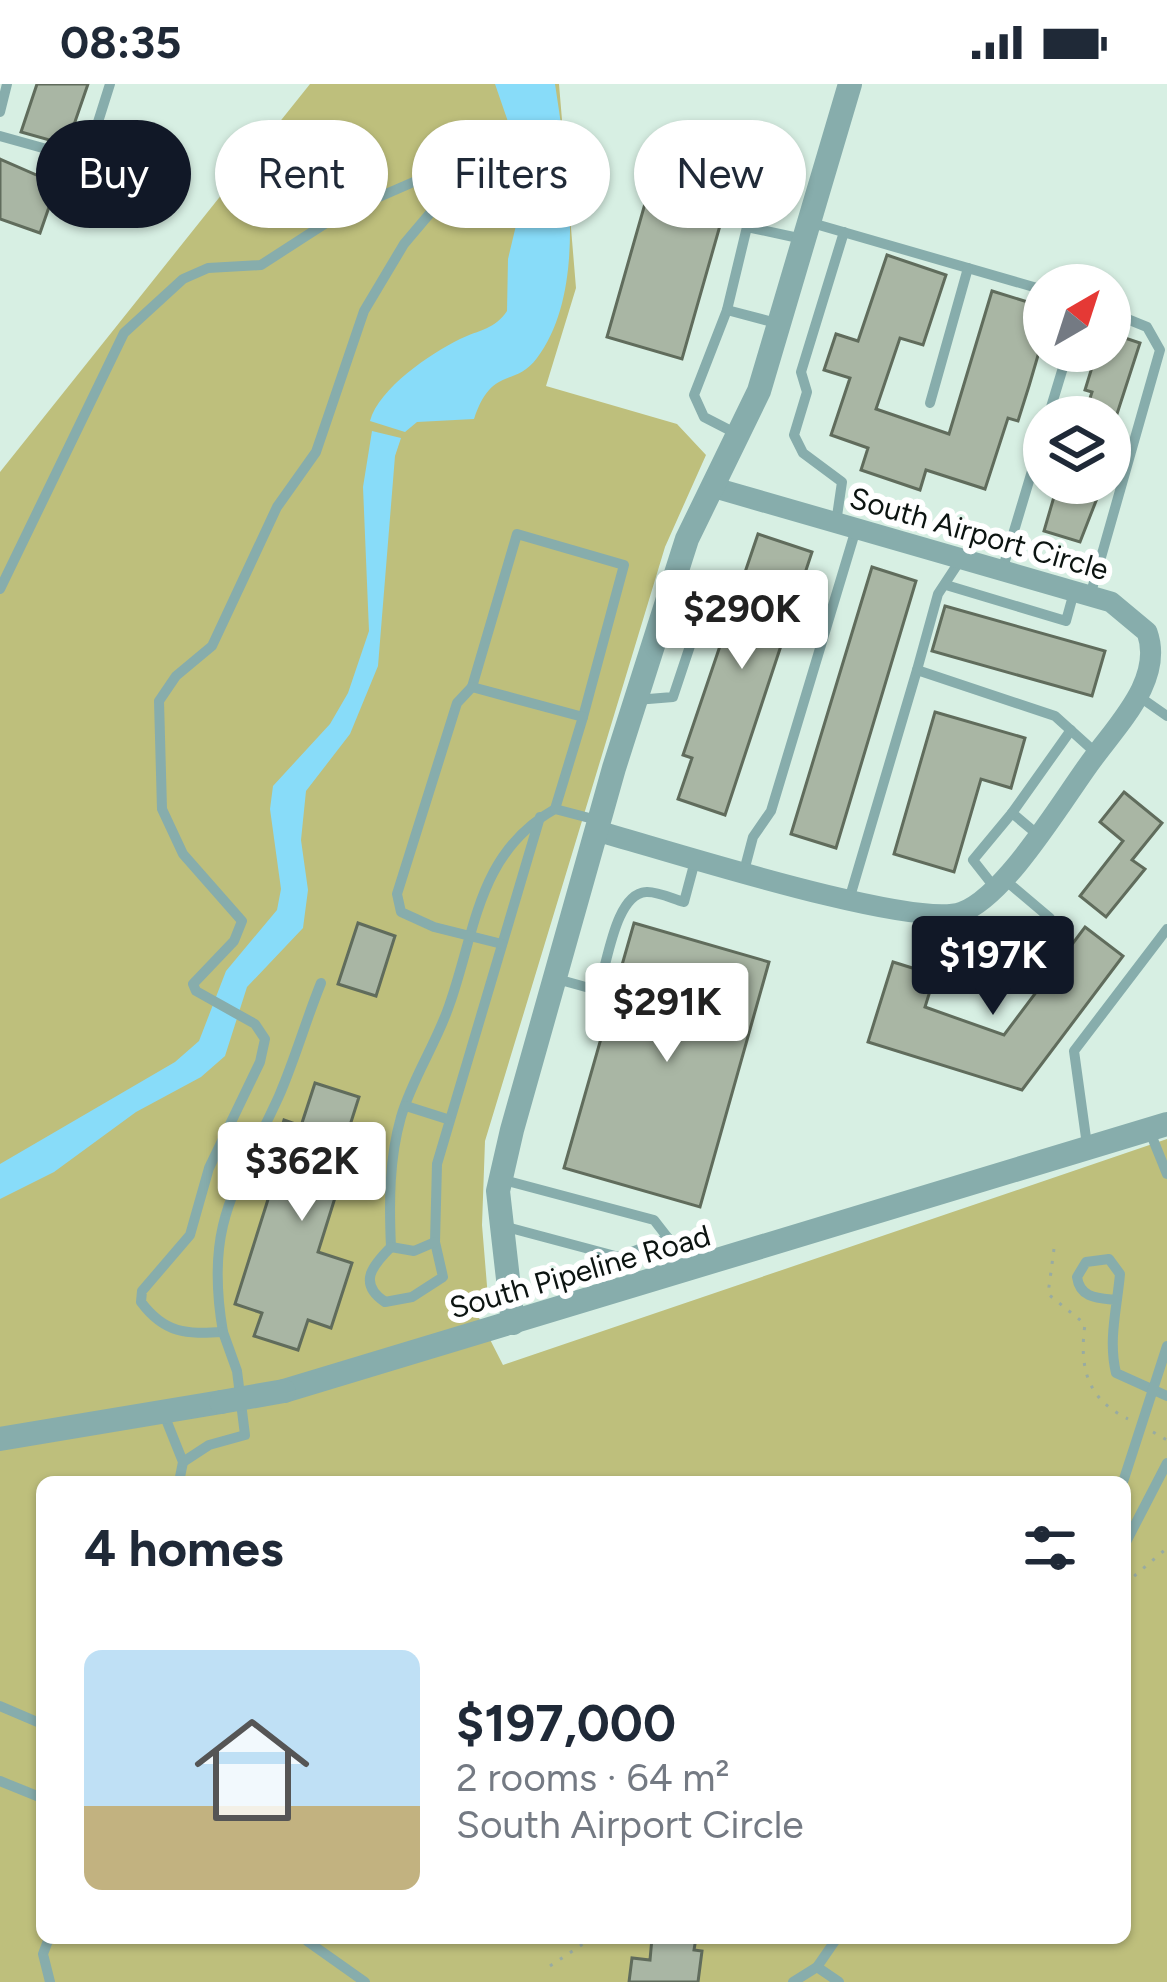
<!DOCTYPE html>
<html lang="en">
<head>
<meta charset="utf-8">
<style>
  body { margin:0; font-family:Figtree,sans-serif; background:#f2f2f3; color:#1f2937; height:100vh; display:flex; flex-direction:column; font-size:45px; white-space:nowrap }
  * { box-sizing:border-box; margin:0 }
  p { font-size:39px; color:#747a83 }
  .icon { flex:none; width:66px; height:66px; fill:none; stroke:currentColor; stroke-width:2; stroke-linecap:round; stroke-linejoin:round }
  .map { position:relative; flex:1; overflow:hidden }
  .details { position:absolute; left:36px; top:1392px; width:1095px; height:468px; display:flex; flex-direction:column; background:#fff; border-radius:18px; box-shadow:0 3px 9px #0004 }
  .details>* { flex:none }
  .hud { position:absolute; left:36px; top:36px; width:1095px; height:108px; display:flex; gap:24px }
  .needle { width:78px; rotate:39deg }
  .buttons { position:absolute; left:1023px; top:180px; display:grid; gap:24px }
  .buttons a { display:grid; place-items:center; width:108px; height:108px; border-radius:50%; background:#fff; box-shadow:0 3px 9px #0004; font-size:60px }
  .price { position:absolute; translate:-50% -102px; padding:0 27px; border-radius:12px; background:#fff; color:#222; font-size:39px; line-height:78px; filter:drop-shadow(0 3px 6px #0008) }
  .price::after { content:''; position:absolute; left:50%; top:72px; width:36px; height:27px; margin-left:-18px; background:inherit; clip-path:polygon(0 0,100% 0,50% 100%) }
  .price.selected { background:#111827; color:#fff }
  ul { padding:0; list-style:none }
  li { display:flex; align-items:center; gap:36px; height:300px; padding:0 48px }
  li span { display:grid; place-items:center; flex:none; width:336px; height:240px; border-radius:18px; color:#555 }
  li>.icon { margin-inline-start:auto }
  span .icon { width:144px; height:144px; fill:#fffc; stroke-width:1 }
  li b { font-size:51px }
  h2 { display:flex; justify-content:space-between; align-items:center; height:144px; padding:0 48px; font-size:51px }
  .chip { padding:0 42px; border-radius:54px; background:#fff; box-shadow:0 3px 9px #0004; font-size:42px; line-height:108px }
  .chip.selected { background:#111827; color:#fff }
  .status { display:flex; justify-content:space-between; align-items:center; height:84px; padding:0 60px; background:#fff; direction:ltr }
  .status svg { height:33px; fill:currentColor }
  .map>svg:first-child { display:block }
</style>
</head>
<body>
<div class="status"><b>08:35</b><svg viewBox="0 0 49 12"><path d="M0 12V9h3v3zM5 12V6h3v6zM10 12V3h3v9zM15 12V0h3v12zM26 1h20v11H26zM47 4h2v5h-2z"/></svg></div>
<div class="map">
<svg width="1167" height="1898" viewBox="0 0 1167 1898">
  <rect width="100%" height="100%" fill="#d7efe3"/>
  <!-- green -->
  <path fill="#bebf7c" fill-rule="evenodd" d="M 310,0 L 559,0 L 576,204 L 546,302 L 677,340 L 706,371 L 665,463 L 485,1057 L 482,1141 L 488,1214 L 478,1232 L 503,1281 L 1167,1055 L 1167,1898 L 0,1898 L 0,388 ZM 42,1398 L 1125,1398 L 1125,1854 L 42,1854 Z"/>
  <!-- water -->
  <g fill="#88dcf9">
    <path d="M 495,0 L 555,0 C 567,80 589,205 537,274 C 515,304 492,281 474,335 L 417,338 L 405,348 L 370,337 C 379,304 430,270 460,255 C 479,246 495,245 507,227 L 508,175 L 518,133 L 509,98 L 516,61 Z"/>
    <polygon points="372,347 401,354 395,372 378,582 350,650 306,707 301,756 308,806 303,844 247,903 225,972 201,993 136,1028 54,1088 0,1115 0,1080 175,978 199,957 226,887 277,826 281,805 270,725 273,702 330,640 348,609 369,547 363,403"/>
  </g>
  <!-- building -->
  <g fill="#a9b6a4" stroke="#606c5c" stroke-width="3">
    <polygon points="37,0 88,0 67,61 21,48"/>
    <polygon points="0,75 57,100 40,149 0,135"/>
    <polygon points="650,102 725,124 682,275 607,253"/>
    <polygon points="887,171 946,191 923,261 900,254 876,325 949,350 992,207 1044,223 1044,251 1029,302 1018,337 1008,334 985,405 926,386 920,406 861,386 868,364 831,351 850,294 824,286 836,250 858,257"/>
    <polygon points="1110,249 1140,259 1116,333 1084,333 1092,308 1085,306 1097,267 1110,267"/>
    <polygon points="1058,399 1103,399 1080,458 1044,447"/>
    <polygon points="758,450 812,468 725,731 678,715 692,674 683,671"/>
    <polygon points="872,483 916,497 836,764 791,750"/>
    <polygon points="945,522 1105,567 1092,612 932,567"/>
    <polygon points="935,628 1025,654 1011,704 981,695 954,788 894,770"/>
    <polygon points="1124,708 1162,739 1132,776 1145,785 1106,833 1080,812 1123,757 1100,738"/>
    <polygon points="358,839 395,852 376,912 338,900"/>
    <polygon points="634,839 769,878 700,1123 564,1084"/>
    <polygon points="1085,843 1123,872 1022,1006 868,958 893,878 935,891 925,923 1004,951"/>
    <polygon points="315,999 359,1013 338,1079 363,1087 357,1107 339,1101 318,1168 352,1179 331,1244 308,1236 298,1266 254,1252 262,1229 235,1220 277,1087 269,1085 284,1036 301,1042"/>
    <polygon points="652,1854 696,1854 694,1866 702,1867 698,1898 629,1898 632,1874 650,1876"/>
  </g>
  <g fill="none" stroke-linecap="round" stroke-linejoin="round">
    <!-- path -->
    <g stroke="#98aba2" stroke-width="3" stroke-dasharray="3 9" stroke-linecap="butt">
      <path d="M 1054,1165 L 1048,1210 L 1085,1240 C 1079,1284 1087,1315 1128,1335"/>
      <polyline points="1153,1348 1167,1356"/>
      <polyline points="1125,1500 1167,1464"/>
      <polyline points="550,1882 592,1854"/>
    </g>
    <!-- service -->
    <g stroke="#87adac" stroke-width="10">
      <polyline points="0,28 7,0"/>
      <polyline points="0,52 86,76 110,0"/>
      <polyline points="812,139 1044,206"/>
      <polyline points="727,226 694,311 704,333 737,350"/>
      <polyline points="780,240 727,226 747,143 803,155"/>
      <polyline points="930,319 968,184"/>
      <polyline points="1048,333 1068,267"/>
      <polyline points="836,439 842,398 803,369 794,351 807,308 801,288 844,148"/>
      <polyline points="961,475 938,510 917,586 1055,632 1096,669"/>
      <polyline points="1002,487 1044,347"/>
      <polyline points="946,501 1066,537 1074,508"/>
      <path d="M 0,505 L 124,249 L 183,195 L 208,184 L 261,181 L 340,130 L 425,93 L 441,99 L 437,121 L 404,160 L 364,227 L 316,368 L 277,423 L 212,562 L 176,592 L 159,617 L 162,725 L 183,770 L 242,837 L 234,857 L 193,900 L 196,907 L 255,940 L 265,955 L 260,978 L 209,1084 L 190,1151 L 142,1207 L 141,1218 C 165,1250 186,1250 223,1248 C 204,1138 237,1104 279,1012 C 295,975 306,936 321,899"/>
      <polyline points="1090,512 1160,266 1147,243 1110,228"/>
      <polyline points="472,603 517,450 624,481 583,633"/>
      <polyline points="1137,611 1167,632"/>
      <polyline points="636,616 673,613 705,517 674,497"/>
      <path d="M 540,733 L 437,1080 L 435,1158 L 443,1193 L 412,1213 L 385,1218 C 357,1199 373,1181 391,1163 C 389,1119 389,1075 401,1033 C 412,995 436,960 449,922 C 476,847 477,769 555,725 L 597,736"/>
      <polyline points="1037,750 1012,729 1071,646"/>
      <polyline points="744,787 753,753 771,727 856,445"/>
      <polyline points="995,804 973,776 1012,729"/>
      <polyline points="849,816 917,586"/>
      <polyline points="936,832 1012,892 1050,841 1050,834 1005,796"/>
      <polyline points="502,860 434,843 401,828 397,810 457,619 472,603 583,633 555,725"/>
      <path d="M 557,895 L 593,905 L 600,899 C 608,876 616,810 646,808 C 657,807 673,815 684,818 L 695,777"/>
      <polyline points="406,1022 447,1035"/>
      <polyline points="1150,1048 1167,1090"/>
      <polyline points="1087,1061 1074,967 1167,845"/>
      <polyline points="504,1096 654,1136 668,1154 680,1189"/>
      <polyline points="503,1142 619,1173 668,1154"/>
      <polyline points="391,1163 414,1167 435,1158"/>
      <path d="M 1117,1216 C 1099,1214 1080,1215 1077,1193 L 1086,1178 L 1109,1175 L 1120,1190 C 1117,1224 1108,1256 1116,1289 L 1167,1312"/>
      <polyline points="163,1328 183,1378 179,1398"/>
      <polyline points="183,1378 209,1361 245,1351 237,1287 223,1248"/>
      <polyline points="1123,1398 1167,1262"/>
      <polyline points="1125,1460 1167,1379"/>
      <polyline points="0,1622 42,1640"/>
      <polyline points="0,1697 42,1714"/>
      <polyline points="49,1854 43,1870 50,1898"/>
      <polyline points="307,1857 365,1898"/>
      <polyline points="817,1883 839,1898"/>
      <polyline points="793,1898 817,1883 837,1854"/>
    </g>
    <!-- minor -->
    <path stroke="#87adac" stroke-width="21" d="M 597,747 C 660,764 914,846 962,828 C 1006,812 1063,715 1092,676 C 1118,640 1164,595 1147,548 L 1111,518 L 712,403"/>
    <!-- tertiary -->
    <g stroke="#87adac" stroke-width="24">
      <polyline points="513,1239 498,1107 512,1046 614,684 687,455 759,307 850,0"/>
      <polyline points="284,1307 1167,1040"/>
      <polyline points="0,1355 221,1318"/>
    </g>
    <!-- tertiary-bridge -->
    <polyline stroke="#87adac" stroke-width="24" points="221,1318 284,1307"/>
  </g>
  <g text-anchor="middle" stroke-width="12" stroke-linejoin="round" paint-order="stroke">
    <!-- street labels -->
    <g font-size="30" fill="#0c1411" stroke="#fff">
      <text transform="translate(979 450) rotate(16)" y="10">South Airport Circle</text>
      <text transform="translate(580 1188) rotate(-16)" y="10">South Pipeline Road</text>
    </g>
  </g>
</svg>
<div class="buttons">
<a><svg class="needle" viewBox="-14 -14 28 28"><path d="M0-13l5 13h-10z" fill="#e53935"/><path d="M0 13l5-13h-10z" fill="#747a83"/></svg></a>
<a><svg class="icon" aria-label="layers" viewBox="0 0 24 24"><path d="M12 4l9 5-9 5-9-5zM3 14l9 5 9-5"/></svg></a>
</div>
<b class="price" style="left:742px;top:588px">$290K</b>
<b class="price selected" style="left:993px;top:934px">$197K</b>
<b class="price" style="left:667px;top:981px">$291K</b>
<b class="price" style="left:302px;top:1140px">$362K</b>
<div class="hud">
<a class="chip selected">Buy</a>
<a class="chip">Rent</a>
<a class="chip">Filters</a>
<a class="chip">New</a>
</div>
<section class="details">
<h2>4 homes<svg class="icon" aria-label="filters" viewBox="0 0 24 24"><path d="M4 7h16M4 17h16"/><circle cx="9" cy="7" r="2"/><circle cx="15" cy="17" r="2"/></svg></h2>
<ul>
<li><span style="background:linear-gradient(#bfe0f5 65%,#c2b280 0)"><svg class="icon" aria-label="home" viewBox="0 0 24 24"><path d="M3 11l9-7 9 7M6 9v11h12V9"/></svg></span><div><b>$197,000</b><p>2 rooms · 64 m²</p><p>South Airport Circle</p></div></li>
</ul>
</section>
</div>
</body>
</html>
